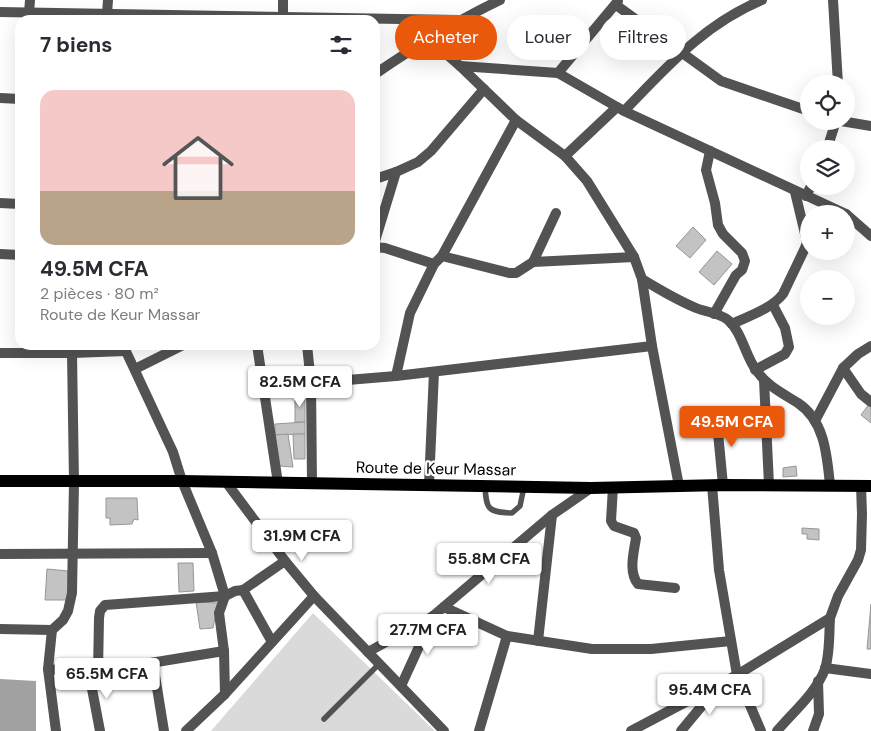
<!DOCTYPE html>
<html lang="fr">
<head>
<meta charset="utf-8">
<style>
  body { margin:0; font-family:"DM Sans",sans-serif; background:#f2f2f3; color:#2b2b33; height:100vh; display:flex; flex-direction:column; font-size:19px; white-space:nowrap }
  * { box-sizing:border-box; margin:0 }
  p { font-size:16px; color:#7c7c81 }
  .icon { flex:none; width:28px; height:28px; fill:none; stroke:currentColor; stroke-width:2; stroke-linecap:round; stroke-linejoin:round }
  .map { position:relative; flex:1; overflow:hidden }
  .drawer { position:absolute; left:15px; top:15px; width:365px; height:335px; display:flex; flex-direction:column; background:#fff; border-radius:15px; box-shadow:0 5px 20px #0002 }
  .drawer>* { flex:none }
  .hud { position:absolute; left:395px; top:15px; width:400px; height:45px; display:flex; gap:10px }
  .tools { position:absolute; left:800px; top:75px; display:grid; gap:10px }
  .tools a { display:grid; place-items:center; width:55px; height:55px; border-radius:50%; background:#fff; box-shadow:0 5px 20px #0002; font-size:25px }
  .price { position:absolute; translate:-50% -42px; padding:0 11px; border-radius:5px; background:#fff; color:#222; font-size:16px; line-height:32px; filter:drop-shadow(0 1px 2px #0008) }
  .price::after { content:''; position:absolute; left:50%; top:30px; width:15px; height:11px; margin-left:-8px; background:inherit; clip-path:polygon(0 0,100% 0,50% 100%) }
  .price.selected { background:#ea580c; color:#fff }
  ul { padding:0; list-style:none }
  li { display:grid; align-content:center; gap:10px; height:265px; padding:0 25px }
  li+li { border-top:1px solid #e1e1e2 }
  li span { display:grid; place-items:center; height:155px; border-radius:15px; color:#555 }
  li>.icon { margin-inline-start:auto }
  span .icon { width:90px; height:90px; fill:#fffc; stroke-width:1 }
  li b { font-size:21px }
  h2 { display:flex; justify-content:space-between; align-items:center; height:60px; padding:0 25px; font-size:21px }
  .tag { padding:0 18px; border-radius:22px; background:#fff; box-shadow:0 5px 20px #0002; font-size:18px; line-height:45px }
  .tag.selected { background:#ea580c; color:#fff }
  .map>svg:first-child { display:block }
</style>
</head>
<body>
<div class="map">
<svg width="871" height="731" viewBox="0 0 871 731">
  <rect width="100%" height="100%" fill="#fff"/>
  <!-- green -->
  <polygon fill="#dadada" points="313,613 435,731 211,731"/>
  <!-- water -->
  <polygon fill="#a1a1a1" points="0,679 36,681 36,731 0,731"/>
  <!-- building -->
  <g fill="#c3c3c3" stroke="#979797">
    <polygon points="693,227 706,240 690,258 676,246"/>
    <polygon points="717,251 732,264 714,285 699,272"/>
    <polygon points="296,371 306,371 305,393 295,392"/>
    <rect x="295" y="393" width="10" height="29"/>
    <polygon points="869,404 871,406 871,423 861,415"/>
    <polygon points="305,422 305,434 275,435 275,424"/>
    <polygon points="288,434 293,467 279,466 275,435"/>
    <polygon points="293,434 305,434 305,459 294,459"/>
    <polygon points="796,466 797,476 783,477 783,468"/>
    <polygon points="106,498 137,498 138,520 134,519 132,524 110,525 110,518 106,518"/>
    <polygon points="802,528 819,529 819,540 807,539 807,534 802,534"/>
    <polygon points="178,563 193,563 194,591 179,592"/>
    <polygon points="47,569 68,571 69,600 45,600"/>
    <polygon points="196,602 218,603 213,628 200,629"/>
    <polygon points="871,604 871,649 867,649"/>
  </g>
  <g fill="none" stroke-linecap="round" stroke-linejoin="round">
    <!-- lane -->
    <g stroke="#535353" stroke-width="5.5">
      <path d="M 485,485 C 486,510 488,512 512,513 L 520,506 L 524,487"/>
      <polyline points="324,719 379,664"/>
    </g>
    <!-- street -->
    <g stroke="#535353" stroke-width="10">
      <polyline points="283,0 283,17"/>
      <polyline points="833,0 838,84"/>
      <polyline points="616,5 721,81 809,111"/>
      <polyline points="0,12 459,20"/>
      <polyline points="29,13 30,0"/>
      <polyline points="107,14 108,0"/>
      <polyline points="428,38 460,66 516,120 565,156 587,181 634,257 642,279 652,346 679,486"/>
      <polyline points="460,66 558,73 624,111 846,214"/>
      <polyline points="558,73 618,1"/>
      <path d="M 375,74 C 416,46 456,21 500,0"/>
      <polyline points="0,98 20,99"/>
      <path d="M 624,111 C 668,66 703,25 762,0"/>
      <polyline points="841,121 871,126"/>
      <polyline points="827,149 836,121"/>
      <polyline points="710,151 706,170 715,203 718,225 723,234 742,253 745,261 742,270 736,275 714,314"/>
      <polyline points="565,156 617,107"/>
      <polyline points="375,179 396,172 418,162 431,151 484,89"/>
      <polyline points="806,196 811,186"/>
      <polyline points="0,203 20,204"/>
      <polyline points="556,213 533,262 634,257"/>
      <polyline points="846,214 871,236"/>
      <polyline points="375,241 396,172"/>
      <polyline points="375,247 385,248 434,264"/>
      <polyline points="0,254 20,255"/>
      <polyline points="442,256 509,273 516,273 533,262"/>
      <path d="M 642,279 C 660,290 677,300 696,308 C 706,312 720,313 728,320 C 742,332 745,355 756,370 C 767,386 782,393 798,403 C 825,421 827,456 830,485"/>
      <path d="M 732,324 C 749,316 771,309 783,294 L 805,248 L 807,242 L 795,192"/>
      <polyline points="123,345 173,452 182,481 212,553 225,596 219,613 224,651 225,694"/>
      <polyline points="257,345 278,483"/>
      <polyline points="307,345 311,383 312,484"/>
      <polyline points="0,353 72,353 126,351"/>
      <polyline points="843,368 861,394 871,402"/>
      <polyline points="135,369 183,345"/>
      <polyline points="755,370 785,354 789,347 785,328 773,305"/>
      <polyline points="396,376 410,313 434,264 442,256 516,120"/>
      <polyline points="764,380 769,485"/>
      <polyline points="311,383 396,376 652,346"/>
      <polyline points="716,412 723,485"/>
      <polyline points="815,421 843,368 858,354 871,346"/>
      <polyline points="226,482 285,561 314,596 444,731"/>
      <polyline points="429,484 434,372"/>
      <polyline points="712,485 719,570 737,675 761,731"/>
      <path d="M 613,487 L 611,521 L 614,526 L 634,533 L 636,538 C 634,552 628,572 638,584 L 675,588"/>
      <polyline points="0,554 212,553"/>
      <polyline points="243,590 285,561"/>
      <polyline points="444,607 507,636 592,649 651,649 731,641"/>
      <polyline points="0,629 52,630"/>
      <polyline points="538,641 552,515"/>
      <polyline points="368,652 433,616 552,515 591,488"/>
      <polyline points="153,663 164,731"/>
      <polyline points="825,668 871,674"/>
      <polyline points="48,669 89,673 224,651"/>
      <polyline points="98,672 99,618 100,611 105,605 225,596 235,591 243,590 272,642"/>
      <polyline points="89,673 100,731"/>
      <polyline points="401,686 433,616"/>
      <polyline points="56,731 48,669 52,630 63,620 68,611 72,593 74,482 72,353"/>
      <polyline points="186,731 225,694 314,596"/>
      <polyline points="479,731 507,636"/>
      <polyline points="631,731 737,675 830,618 838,596 858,560 861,550 862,514 861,485"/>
      <polyline points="681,731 715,690"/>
      <path d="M 777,731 C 793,712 816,693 825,669 C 830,653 829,634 830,618"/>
      <polyline points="813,731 819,714 818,681"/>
    </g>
    <!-- primary -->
    <polyline stroke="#000" stroke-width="12" points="0,481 182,481 591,488 723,485 871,486"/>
  </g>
  <g text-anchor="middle" stroke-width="4.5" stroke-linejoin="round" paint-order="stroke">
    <!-- street labels -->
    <g font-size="16" fill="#000" stroke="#fff">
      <text transform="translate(436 468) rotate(1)" y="6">Route de Keur Massar</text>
    </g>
  </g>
</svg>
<div class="tools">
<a><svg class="icon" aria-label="locate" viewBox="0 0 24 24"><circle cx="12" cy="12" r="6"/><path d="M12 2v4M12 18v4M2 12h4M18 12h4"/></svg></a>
<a><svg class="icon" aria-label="layers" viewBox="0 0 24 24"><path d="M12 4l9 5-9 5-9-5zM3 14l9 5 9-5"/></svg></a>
<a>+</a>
<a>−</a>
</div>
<b class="price" style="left:300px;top:408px">82.5M CFA</b>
<b class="price selected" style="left:732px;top:448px">49.5M CFA</b>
<b class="price" style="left:302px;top:562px">31.9M CFA</b>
<b class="price" style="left:489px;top:585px">55.8M CFA</b>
<b class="price" style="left:428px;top:656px">27.7M CFA</b>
<b class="price" style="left:107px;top:700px">65.5M CFA</b>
<b class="price" style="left:710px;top:716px">95.4M CFA</b>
<div class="hud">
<a class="tag selected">Acheter</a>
<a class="tag">Louer</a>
<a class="tag">Filtres</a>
</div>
<section class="drawer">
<h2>7 biens<svg class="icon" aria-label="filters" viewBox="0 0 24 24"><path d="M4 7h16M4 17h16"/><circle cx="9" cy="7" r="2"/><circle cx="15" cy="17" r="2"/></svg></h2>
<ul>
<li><span style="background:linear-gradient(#f6c9c9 65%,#b9a48a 0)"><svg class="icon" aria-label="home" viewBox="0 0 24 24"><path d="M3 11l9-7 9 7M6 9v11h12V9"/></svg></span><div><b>49.5M CFA</b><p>2 pièces · 80 m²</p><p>Route de Keur Massar</p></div></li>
</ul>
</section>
</div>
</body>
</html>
